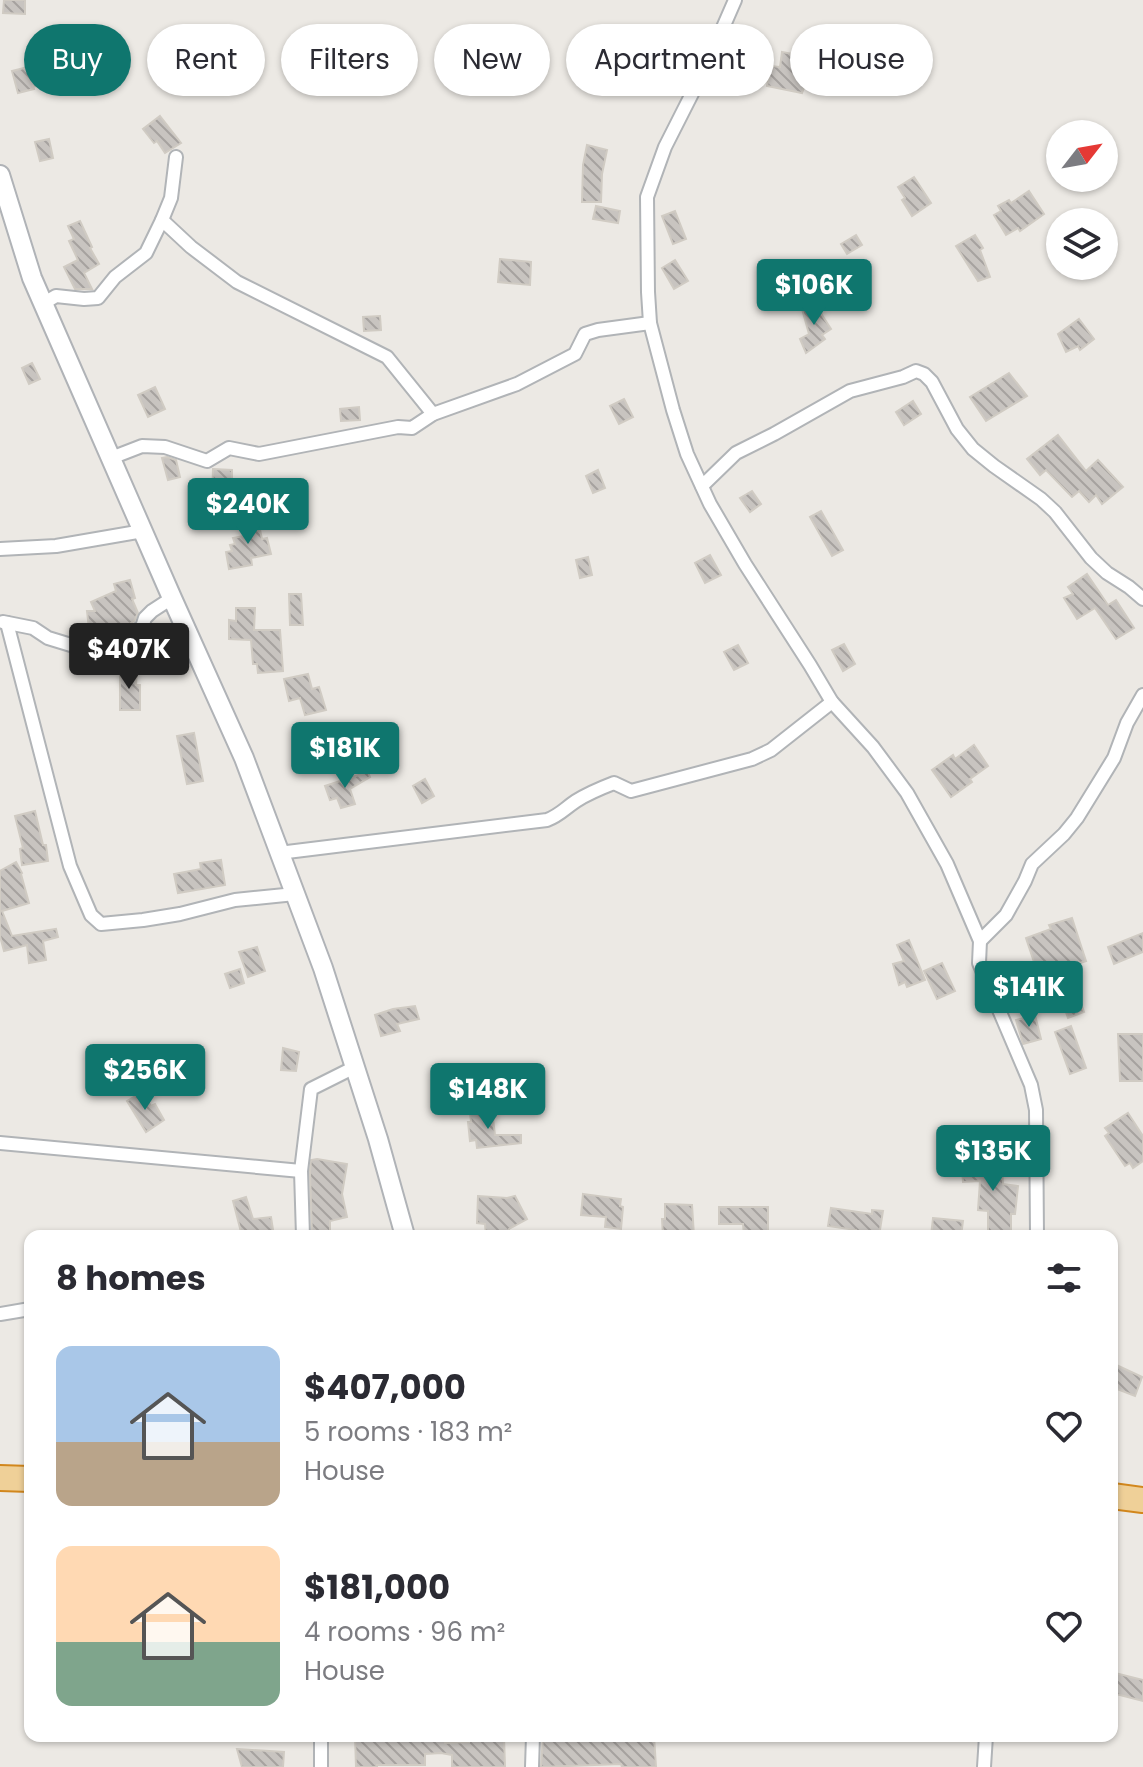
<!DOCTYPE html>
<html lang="en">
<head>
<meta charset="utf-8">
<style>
  body { margin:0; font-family:Poppins,sans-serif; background:#f2f2f3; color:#2b2b33; height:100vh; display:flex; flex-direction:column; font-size:30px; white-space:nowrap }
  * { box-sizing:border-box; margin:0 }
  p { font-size:26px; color:#7c7c81 }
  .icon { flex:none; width:44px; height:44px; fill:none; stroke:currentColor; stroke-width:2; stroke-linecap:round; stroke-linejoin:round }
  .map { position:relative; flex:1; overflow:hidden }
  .side { position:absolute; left:24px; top:1230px; width:1094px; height:512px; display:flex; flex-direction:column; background:#fff; border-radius:16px; box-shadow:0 2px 6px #0004 }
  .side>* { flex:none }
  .banner { position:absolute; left:24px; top:24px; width:1096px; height:72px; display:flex; gap:16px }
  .needle { width:52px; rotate:59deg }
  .tools { position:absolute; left:1046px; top:120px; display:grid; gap:16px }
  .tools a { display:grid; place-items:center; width:72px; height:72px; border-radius:50%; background:#fff; box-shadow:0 2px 6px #0004; font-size:40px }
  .price { position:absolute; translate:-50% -68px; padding:0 18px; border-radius:8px; background:#0f766e; color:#fff; font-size:26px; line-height:52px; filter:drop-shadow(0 2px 4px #0008) }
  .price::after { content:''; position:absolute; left:50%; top:48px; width:24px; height:18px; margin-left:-12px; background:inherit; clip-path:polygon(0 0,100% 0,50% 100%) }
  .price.current { background:#222; color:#fff }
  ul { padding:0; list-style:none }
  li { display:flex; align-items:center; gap:24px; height:200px; padding:0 32px }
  li span { display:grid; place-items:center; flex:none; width:224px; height:160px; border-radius:16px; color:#555 }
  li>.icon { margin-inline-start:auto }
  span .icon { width:96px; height:96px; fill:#fffc; stroke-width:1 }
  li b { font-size:34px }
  h2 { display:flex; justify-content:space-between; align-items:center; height:96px; padding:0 32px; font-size:34px }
  .tag { padding:0 28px; border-radius:36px; background:#fff; box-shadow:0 2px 6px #0004; font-size:28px; line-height:72px }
  .tag.current { background:#0f766e; color:#fff }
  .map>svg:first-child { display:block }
</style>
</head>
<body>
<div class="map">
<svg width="1143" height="1767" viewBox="0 0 1143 1767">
  <defs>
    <pattern id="building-back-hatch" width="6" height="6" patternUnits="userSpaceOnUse" patternTransform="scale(2)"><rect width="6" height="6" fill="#c8c4c0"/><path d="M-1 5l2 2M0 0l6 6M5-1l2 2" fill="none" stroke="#a6a29f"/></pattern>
  </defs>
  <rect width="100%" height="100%" fill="#ece9e4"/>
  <!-- building -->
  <g fill="url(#building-back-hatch)" stroke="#d0cbc3" stroke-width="2">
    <polygon points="4,0 25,0 25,14 3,13"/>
    <polygon points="881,38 888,52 849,72 842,58"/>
    <polygon points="782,52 804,56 801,77 807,79 802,93 767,86 771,66 780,67"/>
    <polygon points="45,65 45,67 88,68 87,87 33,86 34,89 18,93 12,71 28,67"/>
    <polygon points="160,116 181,143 165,153 157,141 154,143 143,129"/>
    <polygon points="49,139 53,158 40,161 35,142"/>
    <polygon points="587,145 607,150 602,174 601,202 582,202 583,165"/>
    <polygon points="914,177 931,203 912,216 902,200 905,198 898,187"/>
    <polygon points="1029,191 1044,214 1020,231 1018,228 1006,235 994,215 1001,211 998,206 1009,200 1011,203"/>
    <polygon points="596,206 620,211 618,223 593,219"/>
    <polygon points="675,211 686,239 673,244 662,216"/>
    <polygon points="80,221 92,247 90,248 99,264 84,273 92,289 75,289 64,267 78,260 69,241 74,239 68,226"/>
    <polygon points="856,235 862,245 847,254 841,244"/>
    <polygon points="975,235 983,248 980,250 990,277 978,281 956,246"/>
    <polygon points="500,259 531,262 530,285 498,282"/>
    <polygon points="675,260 688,281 674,289 662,268"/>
    <polygon points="818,304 822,315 831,329 822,335 825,339 806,353 800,339 809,334 802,309"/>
    <polygon points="380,316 381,330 364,331 363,317"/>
    <polygon points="1079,319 1094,339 1080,350 1078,346 1066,352 1058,334"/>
    <polygon points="32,363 40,379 29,384 22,368"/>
    <polygon points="1009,373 1027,396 986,421 970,397"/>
    <polygon points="155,387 165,409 148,417 138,395"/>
    <polygon points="624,399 633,417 619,424 610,406"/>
    <polygon points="913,401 921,414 904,425 896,412"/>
    <polygon points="359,407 360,420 341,421 340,409"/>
    <polygon points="1058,435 1086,471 1098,460 1123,487 1102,504 1096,495 1089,502 1079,491 1072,497 1046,470 1040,475 1027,459"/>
    <polygon points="167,457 176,460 180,477 168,480 162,458"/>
    <polygon points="213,469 232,470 232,499 212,498"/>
    <polygon points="598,470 605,488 593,493 586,476"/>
    <polygon points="752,491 761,504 750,512 740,498"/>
    <polygon points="209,501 210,513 191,515 190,503"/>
    <polygon points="821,511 843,550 832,556 810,517"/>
    <polygon points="257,516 262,539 267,538 271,554 251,558 252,565 229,569 226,552 232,551 230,545 235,544 233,538 249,535 245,519"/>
    <polygon points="710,555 721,575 705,583 695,563"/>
    <polygon points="588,557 592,575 580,578 576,560"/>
    <polygon points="1087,574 1108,605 1116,600 1134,628 1116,639 1095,608 1077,619 1064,598 1073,594 1068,587"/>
    <polygon points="130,580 135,598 132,599 138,613 134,621 126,626 89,629 87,611 95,611 91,602 116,591 114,584"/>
    <polygon points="289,594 301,594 303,625 290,625"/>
    <polygon points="236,608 255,608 254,630 280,630 283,671 258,673 257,664 253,664 251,640 229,639 229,620 236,621"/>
    <polygon points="844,644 855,664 843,671 832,650"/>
    <polygon points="738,645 748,663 734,670 724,652"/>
    <polygon points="120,669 137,670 136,685 140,685 140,710 120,710"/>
    <polygon points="308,674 312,689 319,687 326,710 305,715 300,698 289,701 284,679"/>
    <polygon points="194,733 203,781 187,784 177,736"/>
    <polygon points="974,745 988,766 970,779 972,782 951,797 932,770 953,755 955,759"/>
    <polygon points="325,756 326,768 309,770 308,758"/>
    <polygon points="368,772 370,777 350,789 355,804 341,808 337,798 330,800 325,786"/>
    <polygon points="425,779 434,796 422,803 413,786"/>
    <polygon points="35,811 43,845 46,845 48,861 22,865 20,849 23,848 15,816"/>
    <polygon points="221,860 225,885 178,893 174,874 201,869 200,863"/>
    <polygon points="16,862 22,873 21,874 29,903 2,911 12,936 56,929 58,937 43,941 46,960 29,963 27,945 4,951 0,936 0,871"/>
    <polygon points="1072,918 1086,961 1068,967 1084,1012 1068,1018 1051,969 1038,974 1026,938 1051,929 1049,925"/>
    <polygon points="1143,933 1143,952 1114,964 1108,947"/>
    <polygon points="909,940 925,980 907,987 905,982 899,985 893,964 904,961 897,945"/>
    <polygon points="257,947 265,971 248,977 239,952"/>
    <polygon points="942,963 955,991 937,999 924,971"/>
    <polygon points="240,969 244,983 230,988 225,974"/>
    <polygon points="415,1006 419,1019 397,1024 400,1031 381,1036 375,1015 393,1009"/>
    <polygon points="1035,1015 1041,1039 1023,1044 1016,1020"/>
    <polygon points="1071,1026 1086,1068 1070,1074 1055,1032"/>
    <polygon points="1118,1034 1143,1034 1143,1081 1120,1081"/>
    <polygon points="283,1048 299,1052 296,1071 281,1070"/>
    <polygon points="142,1092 151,1106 155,1104 164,1120 146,1132 127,1101"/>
    <polygon points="492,1110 495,1135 521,1135 521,1143 477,1148 476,1140 470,1141 468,1122 471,1122 470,1113"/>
    <polygon points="1128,1113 1143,1136 1143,1161 1133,1168 1130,1163 1125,1166 1105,1136 1109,1133 1105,1128"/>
    <polygon points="1001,1153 1003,1184 1018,1186 1015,1214 1011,1214 1011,1236 988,1236 988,1211 978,1210 980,1181 963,1182 962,1170 972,1169 971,1156"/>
    <polygon points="317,1159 347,1164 342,1194 347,1217 330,1221 330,1236 312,1236 310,1171 311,1160"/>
    <polygon points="583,1194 621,1199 620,1206 623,1207 621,1229 605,1227 606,1217 581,1215"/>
    <polygon points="478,1196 507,1198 515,1196 527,1219 509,1229 509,1236 486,1236 485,1224 477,1223"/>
    <polygon points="246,1197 253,1219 271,1217 274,1236 242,1236 233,1201"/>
    <polygon points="665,1204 692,1205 694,1236 663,1236 662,1219 665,1219"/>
    <polygon points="719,1207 768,1207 768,1236 744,1236 743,1224 719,1224"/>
    <polygon points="831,1208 872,1214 872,1210 883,1211 879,1236 855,1236 856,1230 828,1226"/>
    <polygon points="933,1218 963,1221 961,1236 931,1236"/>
    <polygon points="1112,1363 1142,1377 1135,1396 1112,1387"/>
    <polygon points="1115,1673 1143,1680 1143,1701 1112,1693"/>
    <polygon points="355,1736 445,1737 445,1743 469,1742 468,1736 504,1736 505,1767 452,1767 452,1755 441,1753 425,1754 425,1765 377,1765 377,1767 356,1767"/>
    <polygon points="543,1736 654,1736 656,1767 622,1767 621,1764 541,1767"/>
    <polygon points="237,1749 284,1752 283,1767 242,1767"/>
  </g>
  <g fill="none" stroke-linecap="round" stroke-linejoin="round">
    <!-- street casing -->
    <g stroke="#b1b4b7" stroke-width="16">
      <g id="street">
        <polyline points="735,0 708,62 665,147 647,197 648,292 650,323 673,410 687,454 710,504 745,564 810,665 832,702 873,747 907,793 947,864 980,941 979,963 1031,1085 1036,1110 1037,1236"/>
        <polyline points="162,220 191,247 237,282 387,357 433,414"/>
        <polyline points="44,303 56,296 84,299 98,298 115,277 146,253 162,220 171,198 176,157"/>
        <polyline points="111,458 142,446 165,447 207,461 229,448 259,454 398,427 412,428 433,414 517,384 575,354 585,334 598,330 650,323"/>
        <polyline points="702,486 736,453 774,434 850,391 903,377 916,371 924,374 932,382 957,429 973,449 994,466 1041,499 1055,512 1091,558 1107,573 1129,587 1143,599"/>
        <polyline points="0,549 56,546 143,531"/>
        <polyline points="3,622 33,628 48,638 84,649 98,642 123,637 134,632 142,627 145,618 152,611 172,598"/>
        <polyline points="7,623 70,866 91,915 101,924 143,920 180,914 235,900 295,894"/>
        <path d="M 279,853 L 547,820 C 560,815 564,809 576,801 C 587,794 601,788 614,783 L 631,791 L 752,759 L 771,750 L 832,702"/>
        <polyline points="980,941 1006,915 1025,881 1032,864 1064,834 1077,818 1114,758 1127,723 1143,695"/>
        <polyline points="0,1143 301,1171"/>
        <polyline points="303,1236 301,1171 311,1089 355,1067"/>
        <polyline points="0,1314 30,1309"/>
        <polyline points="321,1736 321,1767"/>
        <polyline points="532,1767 533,1736"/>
        <polyline points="984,1767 986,1736"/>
      </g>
    </g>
    <!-- secondary casing -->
    <g stroke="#b0b3b7" stroke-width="22">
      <polyline id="secondary" points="0,175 32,278 172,598 244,758 323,968 378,1139 405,1236"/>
    </g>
    <!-- highway casing -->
    <g stroke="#d2871d" stroke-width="28">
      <g id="highway">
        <polyline points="0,1478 30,1479"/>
        <polyline points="1112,1496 1143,1500"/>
      </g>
    </g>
    <!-- street -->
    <use href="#street" stroke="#fff" stroke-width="12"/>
    <!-- secondary -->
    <use href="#secondary" stroke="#fff" stroke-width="18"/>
    <!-- highway -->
    <use href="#highway" stroke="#efd098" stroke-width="24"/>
  </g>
</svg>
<div class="tools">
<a><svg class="needle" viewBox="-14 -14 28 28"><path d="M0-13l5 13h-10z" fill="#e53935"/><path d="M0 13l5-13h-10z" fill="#7c7c81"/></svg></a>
<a><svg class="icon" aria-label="layers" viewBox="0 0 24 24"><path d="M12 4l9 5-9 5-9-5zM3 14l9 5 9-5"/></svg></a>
</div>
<b class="price" style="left:814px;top:327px">$106K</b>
<b class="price" style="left:248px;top:546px">$240K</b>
<b class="price current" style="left:129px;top:691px">$407K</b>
<b class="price" style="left:345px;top:790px">$181K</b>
<b class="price" style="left:1029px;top:1029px">$141K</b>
<b class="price" style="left:145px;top:1112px">$256K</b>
<b class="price" style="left:488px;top:1131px">$148K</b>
<b class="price" style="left:993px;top:1193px">$135K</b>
<div class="banner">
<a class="tag current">Buy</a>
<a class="tag">Rent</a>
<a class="tag">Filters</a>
<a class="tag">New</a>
<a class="tag">Apartment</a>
<a class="tag">House</a>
</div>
<section class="side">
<h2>8 homes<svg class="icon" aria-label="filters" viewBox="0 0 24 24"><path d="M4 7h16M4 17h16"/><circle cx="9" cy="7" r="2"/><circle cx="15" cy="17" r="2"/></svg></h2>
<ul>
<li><span style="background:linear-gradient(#a9c7e8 60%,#b9a48a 0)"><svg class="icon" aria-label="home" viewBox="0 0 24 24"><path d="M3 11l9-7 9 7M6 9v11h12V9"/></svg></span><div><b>$407,000</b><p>5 rooms · 183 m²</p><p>House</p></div><svg class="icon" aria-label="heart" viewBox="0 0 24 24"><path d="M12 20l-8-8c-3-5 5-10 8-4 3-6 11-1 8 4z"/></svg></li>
<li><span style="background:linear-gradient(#ffd9b3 60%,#7fa58c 0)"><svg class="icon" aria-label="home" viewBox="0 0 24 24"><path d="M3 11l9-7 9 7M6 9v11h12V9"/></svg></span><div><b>$181,000</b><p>4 rooms · 96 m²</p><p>House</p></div><svg class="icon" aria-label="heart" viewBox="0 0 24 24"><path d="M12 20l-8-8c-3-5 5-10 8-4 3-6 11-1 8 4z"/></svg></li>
</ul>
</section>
</div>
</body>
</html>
